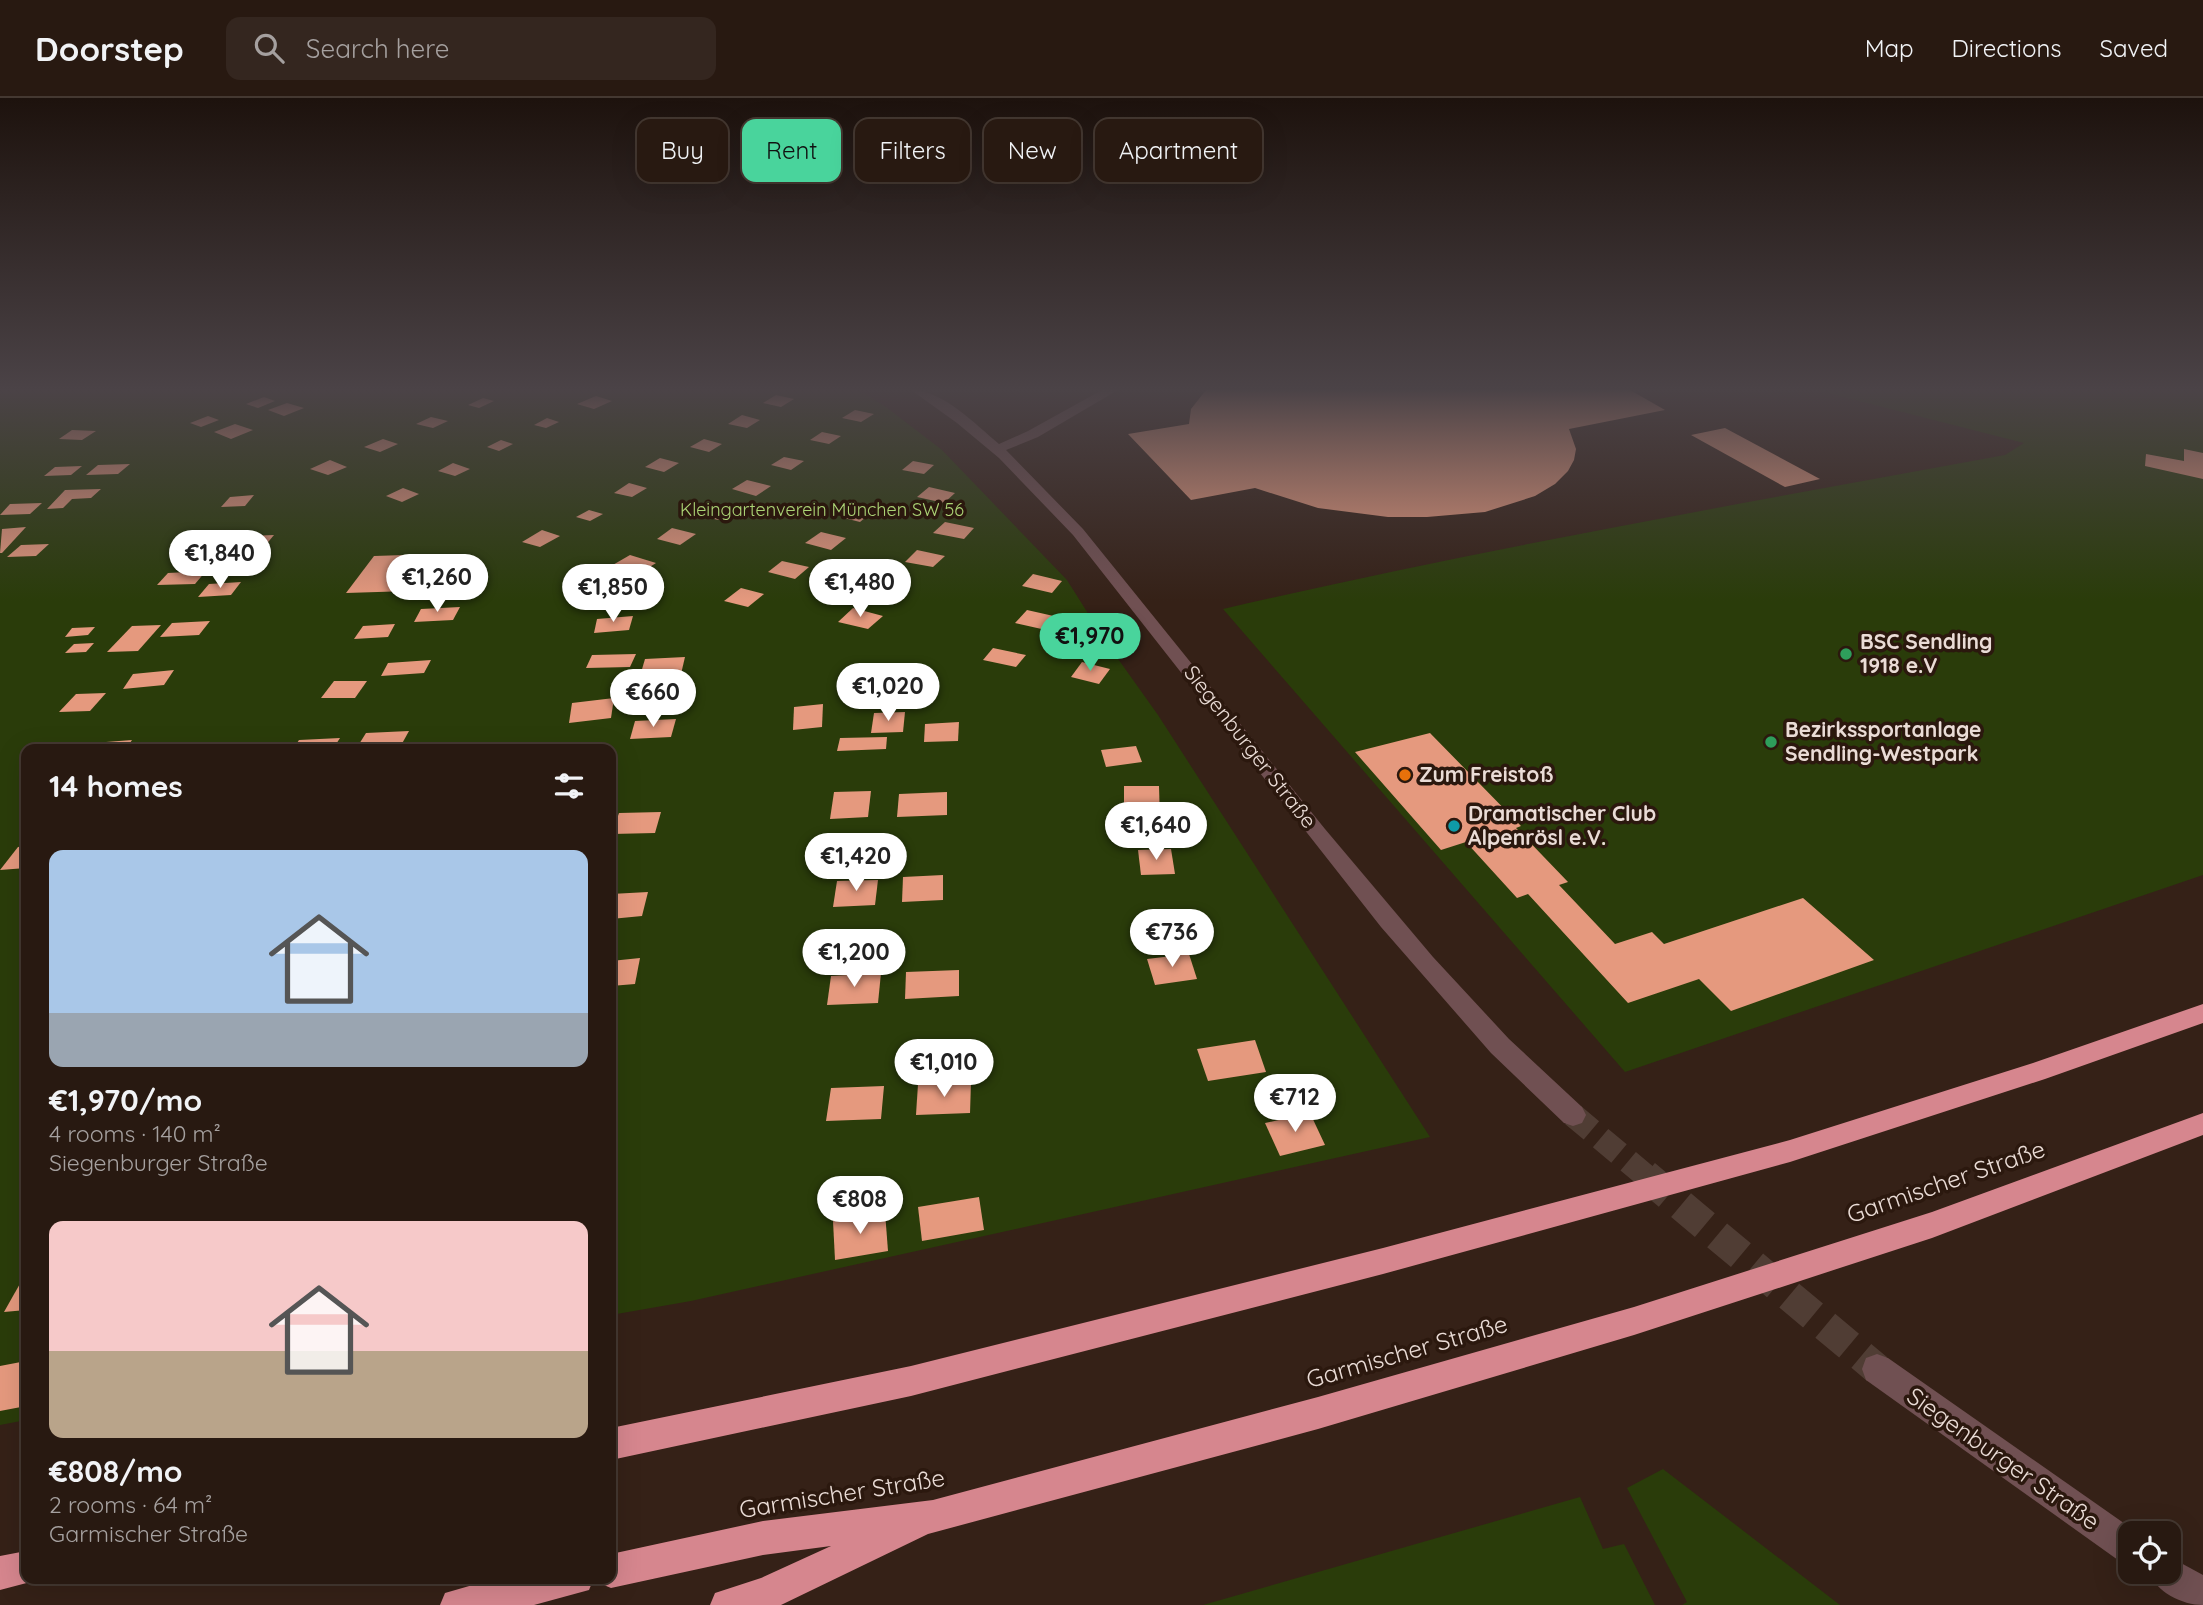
<!DOCTYPE html>
<html lang="en">
<head>
<meta charset="utf-8">
<style>
  body { margin:0; font-family:Quicksand,sans-serif; background:#34261f; color:#f1f3f6; height:100vh; display:flex; flex-direction:column; font-size:26px; white-space:nowrap }
  * { box-sizing:border-box; margin:0 }
  p { font-size:23px; color:#a5a09f }
  .icon { flex:none; width:38px; height:38px; fill:none; stroke:currentColor; stroke-width:2; stroke-linecap:round; stroke-linejoin:round }
  .map { position:relative; flex:1; overflow:hidden }
  .side { position:absolute; left:21px; top:646px; width:595px; height:840px; display:flex; flex-direction:column; background:#281911; border-radius:14px; box-shadow:0 7px 28px #0002,0 0 0 2px #443831 }
  .side>* { flex:none }
  .guide { position:absolute; left:637px; top:21px; width:665px; height:63px; display:flex; gap:14px }
  .buttons { position:absolute; left:2118px; top:1423px; display:grid; gap:14px }
  .buttons a { display:grid; place-items:center; width:63px; height:63px; border-radius:14px; background:#281911; box-shadow:0 7px 28px #0002,0 0 0 2px #443831; font-size:35px }
  .price { position:absolute; translate:-50% -60px; padding:0 16px; border-radius:24px; background:#fff; color:#222; font-size:23px; line-height:46px; filter:drop-shadow(0 2px 4px #0008) }
  .price::after { content:''; position:absolute; left:50%; top:42px; width:21px; height:16px; margin-left:-10px; background:inherit; clip-path:polygon(0 0,100% 0,50% 100%) }
  .price.current { background:#49d49c; color:#111 }
  ul { padding:0; list-style:none }
  li { display:grid; align-content:center; gap:14px; height:371px; padding:0 28px }
  li span { display:grid; place-items:center; height:217px; border-radius:14px; color:#555 }
  li>.icon { margin-inline-start:auto }
  span .icon { width:126px; height:126px; fill:#fffc; stroke-width:1 }
  li b { font-size:30px }
  h2 { display:flex; justify-content:space-between; align-items:center; height:84px; padding:0 28px; font-size:30px }
  .chip { padding:0 24px; border-radius:14px; background:#281911; box-shadow:0 7px 28px #0002,0 0 0 2px #443831; font-size:24px; line-height:63px }
  .chip.current { background:#49d49c; color:#111 }
  header { display:flex; align-items:center; gap:42px; box-sizing:border-box; height:98px; padding:0 35px; background:#281911; border-bottom:2px solid #443831 }
  header strong { font-size:33px }
  nav { display:flex; gap:38px; margin-inline-start:auto; font-size:24px }
  .search { width:490px; height:63px; background:#34261f; display:flex; align-items:center; gap:18px; box-sizing:border-box; padding:0 24px; border-radius:14px; color:#a5a09f; font-size:26px }
  .map>svg:first-child { display:block }
</style>
</head>
<body>
<header>
<strong>Doorstep</strong>
<div class="search"><svg class="icon" aria-label="search" viewBox="0 0 24 24"><circle cx="10" cy="10" r="6"/><path d="M15 15l6 6"/></svg>Search here</div>
<nav><a>Map</a><a>Directions</a><a>Saved</a></nav>
</header>
<div class="map">
<svg width="2203" height="1507" viewBox="0 0 2203 1507">
  <rect width="100%" height="100%" fill="#352117"/>
  <!-- green -->
  <g fill="#2a3c0a">
    <polygon points="0,292 859,292 886,309 942,352 1067,482 1106,544 1158,617 1430,1039 691,1203 611,1217 611,651 26,651 26,1322 0,1327"/>
    <path d="M 1816,292 L 2203,292 L 2203,777 L 1625,974 L 1223,511 C 1482,451 1744,405 2005,357 L 2024,345 Z"/>
    <polygon points="1663,1371 1840,1507 1682,1507 1687,1504 1627,1390"/>
    <polygon points="1580,1399 1603,1451 1624,1446 1655,1507 1203,1507"/>
  </g>
  <!-- building -->
  <g fill="#e5997e">
    <polygon points="1206,292 1630,292 1665,312 1569,331 1576,351 1574,362 1568,373 1555,386 1535,398 1485,414 1427,419 1388,419 1318,410 1255,390 1191,402 1128,336 1189,326 1191,311"/>
    <polygon points="776,297 794,301 781,309 763,305"/>
    <polygon points="596,298 612,303 594,311 577,306"/>
    <polygon points="264,299 275,303 258,310 246,306"/>
    <polygon points="483,300 494,303 479,310 468,307"/>
    <polygon points="287,305 304,310 284,318 268,312"/>
    <polygon points="855,312 874,316 861,324 842,320"/>
    <polygon points="742,317 760,322 747,330 728,326"/>
    <polygon points="208,318 219,322 201,329 190,325"/>
    <polygon points="431,319 448,323 433,330 416,326"/>
    <polygon points="547,320 559,324 546,330 534,327"/>
    <polygon points="235,326 253,332 231,341 214,334"/>
    <polygon points="1725,330 1820,381 1785,389 1691,337"/>
    <polygon points="72,332 96,333 82,342 59,341"/>
    <polygon points="822,334 841,338 829,346 810,342"/>
    <polygon points="383,341 398,346 380,354 364,349"/>
    <polygon points="704,341 722,346 709,354 690,349"/>
    <polygon points="501,342 513,346 499,353 487,349"/>
    <polygon points="2184,351 2203,355 2203,381 2145,368 2146,356 2184,363"/>
    <polygon points="784,359 804,363 791,372 771,367"/>
    <polygon points="660,360 679,365 664,374 645,369"/>
    <polygon points="330,362 347,369 328,377 310,371"/>
    <polygon points="913,363 934,367 924,376 902,372"/>
    <polygon points="453,365 470,371 455,378 438,373"/>
    <polygon points="130,366 118,376 86,377 98,367"/>
    <polygon points="82,368 71,377 44,378 55,369"/>
    <polygon points="747,382 771,388 756,398 732,391"/>
    <polygon points="629,385 647,390 632,399 614,395"/>
    <polygon points="929,389 955,395 944,405 917,399"/>
    <polygon points="403,390 419,396 402,404 386,398"/>
    <polygon points="101,391 91,400 72,401 63,410 47,411 65,392"/>
    <polygon points="254,397 245,408 221,409 230,399"/>
    <polygon points="42,405 30,416 0,417 10,406"/>
    <polygon points="717,407 734,412 718,422 700,417"/>
    <polygon points="853,409 872,414 860,424 840,419"/>
    <polygon points="589,412 603,416 590,423 576,419"/>
    <polygon points="945,424 974,430 964,441 933,435"/>
    <polygon points="26,429 2,455 0,455 2,431"/>
    <polygon points="672,430 696,436 680,447 657,441"/>
    <polygon points="542,432 560,438 540,449 522,444"/>
    <polygon points="821,434 846,440 831,452 805,445"/>
    <polygon points="274,437 264,449 235,450 246,438"/>
    <polygon points="221,439 210,451 181,452 193,440"/>
    <polygon points="49,446 36,458 7,459 21,447"/>
    <polygon points="917,452 945,458 933,469 905,464"/>
    <polygon points="435,456 409,493 346,495 374,458"/>
    <polygon points="630,457 656,465 637,477 611,468"/>
    <polygon points="782,463 809,469 795,481 768,474"/>
    <polygon points="206,473 195,486 157,487 168,475"/>
    <polygon points="462,476 455,489 420,491 428,478"/>
    <polygon points="1033,476 1062,483 1052,495 1022,488"/>
    <polygon points="884,483 910,489 901,499 875,493"/>
    <polygon points="241,484 231,497 198,499 209,486"/>
    <polygon points="741,490 764,496 748,509 724,503"/>
    <polygon points="460,509 453,522 414,524 421,511"/>
    <polygon points="853,510 883,518 868,531 838,524"/>
    <polygon points="1027,512 1058,519 1046,532 1015,525"/>
    <polygon points="633,518 629,532 594,535 597,521"/>
    <polygon points="210,523 199,537 160,539 172,525"/>
    <polygon points="395,526 388,539 354,541 363,528"/>
    <polygon points="161,527 138,553 107,554 132,528"/>
    <polygon points="95,529 88,537 65,539 72,530"/>
    <polygon points="94,545 86,554 65,555 74,546"/>
    <polygon points="993,550 1026,557 1016,569 983,562"/>
    <polygon points="636,556 630,569 586,570 592,557"/>
    <polygon points="685,559 681,576 640,578 645,561"/>
    <polygon points="431,562 424,575 381,578 388,565"/>
    <polygon points="1082,564 1110,571 1099,586 1071,579"/>
    <polygon points="174,572 164,587 123,591 133,576"/>
    <polygon points="334,583 367,583 355,600 321,600"/>
    <polygon points="106,595 90,613 59,614 76,596"/>
    <polygon points="614,600 611,620 569,625 572,605"/>
    <polygon points="823,606 822,629 793,632 794,609"/>
    <polygon points="905,614 903,634 871,635 874,615"/>
    <polygon points="676,621 671,639 630,641 635,623"/>
    <polygon points="959,624 958,643 924,644 925,626"/>
    <polygon points="409,633 399,651 356,651 366,635"/>
    <polygon points="1430,635 1521,728 1516,730 1568,784 1559,787 1615,846 1652,834 1664,846 1803,800 1874,862 1731,913 1699,881 1628,905 1528,796 1517,800 1466,744 1441,752 1355,654"/>
    <polygon points="887,639 886,651 837,653 840,640"/>
    <polygon points="340,640 333,651 293,651 299,642"/>
    <polygon points="132,642 126,651 88,651 93,645"/>
    <polygon points="1136,648 1142,664 1106,669 1101,652"/>
    <polygon points="1124,688 1159,688 1160,723 1124,723"/>
    <polygon points="871,693 868,719 830,721 834,694"/>
    <polygon points="947,694 947,717 897,719 899,696"/>
    <polygon points="661,714 655,735 612,736 619,715"/>
    <polygon points="26,748 26,770 0,772 18,749"/>
    <polygon points="1171,751 1175,776 1141,777 1138,752"/>
    <polygon points="943,777 943,802 902,804 903,779"/>
    <polygon points="878,782 875,807 833,809 837,783"/>
    <polygon points="648,794 642,818 611,821 611,796"/>
    <polygon points="1189,856 1197,881 1155,887 1147,861"/>
    <polygon points="640,860 635,886 611,888 611,863"/>
    <polygon points="959,872 959,898 905,901 906,874"/>
    <polygon points="881,875 878,905 827,907 831,878"/>
    <polygon points="1255,942 1266,974 1208,983 1197,951"/>
    <polygon points="971,984 970,1015 916,1017 918,986"/>
    <polygon points="884,988 881,1021 826,1023 831,990"/>
    <polygon points="1310,1015 1325,1047 1280,1058 1265,1025"/>
    <polygon points="979,1099 984,1132 922,1143 918,1109"/>
    <polygon points="885,1114 888,1153 835,1162 833,1123"/>
    <polygon points="26,1175 26,1212 4,1214"/>
    <polygon points="26,1263 26,1299 21,1309 0,1313 0,1268"/>
  </g>
  <g fill="none" stroke-linecap="round" stroke-linejoin="round">
    <!-- minor-tunnel-far1 -->
    <polyline stroke="#503d34" stroke-width="24" stroke-dasharray="24 12" stroke-linecap="butt" points="1573,1017 1647,1079"/>
    <!-- minor-tunnel -->
    <polyline stroke="#503d34" stroke-width="31" stroke-dasharray="31 16" stroke-linecap="butt" points="1645,1077 1877,1271"/>
    <!-- minor -->
    <g fill="#705052" fill-rule="evenodd">
      <path d="M 911,292 C 943,292 975,326 999,346 L 1028,333 L 1102,292 L 1118,292 L 1038,339 L 1006,352 L 1083,431 L 1325,731 L 1433,859 L 1509,941 L 1582,1009 L 1586,1017 L 1582,1025 L 1573,1028 L 1564,1025 L 1491,955 L 1381,829 L 1073,437 L 999,360 L 957,325 Z"/>
      <polygon points="1877,1256 1888,1260 2138,1435 2130,1435 2130,1467 2118,1462 1866,1282 1862,1271 1866,1260"/>
      <path d="M 2168,1458 L 2203,1477 L 2203,1507 C 2182,1507 2156,1494 2149,1474 L 2168,1474 Z"/>
    </g>
    <!-- highway -->
    <g fill="#d6868e" fill-rule="evenodd">
      <polygon points="2203,906 2203,925 2045,981 1790,1064 1383,1176 911,1298 611,1362 611,1330 911,1268 1383,1150 1790,1042 2033,965"/>
      <polygon points="2203,1015 2203,1037 1932,1140 1634,1237 1318,1331 928,1436 781,1507 710,1507 715,1495 761,1480 831,1448 763,1457 611,1490 599,1485 597,1480 611,1480 611,1456 763,1423 933,1402 1318,1299 1634,1209 1932,1114"/>
      <polygon points="26,1453 26,1480 38,1482 0,1492 0,1458"/>
      <polygon points="497,1480 594,1480 589,1492 534,1507 440,1507 445,1495"/>
    </g>
  </g>
  <!-- sky -->
  <linearGradient id="sky" x2="0" y2="1"><stop stop-color="#1d120d"/><stop offset="0.58" stop-color="#4b4347"/><stop offset="1" stop-color="#4b4347" stop-opacity="0"/></linearGradient>
  <rect width="2203" height="503" fill="url(#sky)"/>
  <!-- markers -->
  <g fill="#2e9e5b" stroke="#2b180e" stroke-width="2.5">
    <circle cx="1846" cy="556" r="7"/>
    <circle cx="1771" cy="644" r="7"/>
  </g>
  <circle fill="#e8710a" stroke="#2b180e" stroke-width="2.5" cx="1405" cy="677" r="7"/>
  <circle fill="#0f9aa8" stroke="#2b180e" stroke-width="2.5" cx="1454" cy="728" r="7"/>
  <g text-anchor="middle" stroke-width="7" stroke-linejoin="round" paint-order="stroke">
    <!-- far-park labels -->
    <g font-size="18" fill="#abd375" stroke="#2b180e">
      <text x="822" y="418">Kleingartenverein München SW 56</text>
    </g>
    <!-- poi labels -->
    <g font-size="21" font-weight="bold" fill="#eadcd6" stroke="#2b180e" text-anchor="start">
      <text x="1860" y="551">BSC Sendling<tspan x="1860" dy="24">1918 e.V</tspan></text>
      <text x="1785" y="639">Bezirkssportanlage<tspan x="1785" dy="24">Sendling-Westpark</tspan></text>
      <text x="1419" y="684">Zum Freistoß</text>
      <text x="1468" y="723">Dramatischer Club<tspan x="1468" dy="24">Alpenrösl e.V.</tspan></text>
    </g>
    <!-- street labels -->
    <g font-size="21" fill="#eadcd6" stroke="#2b180e">
      <text transform="translate(1250 649) rotate(52)" y="7">Siegenburger Straße</text>
    </g>
    <!-- near-street labels -->
    <g font-size="24" fill="#eadcd6" stroke="#2b180e">
      <text transform="translate(1946 1084) rotate(-19)" y="8">Garmischer Straße</text>
      <text transform="translate(1407 1254) rotate(-16)" y="8">Garmischer Straße</text>
      <text transform="translate(2003 1361) rotate(35)" y="8">Siegenburger Straße</text>
      <text transform="translate(842 1396) rotate(-9)" y="8">Garmischer Straße</text>
    </g>
  </g>
</svg>
<div class="buttons">
<a><svg class="icon" aria-label="locate" viewBox="0 0 24 24"><circle cx="12" cy="12" r="6"/><path d="M12 2v4M12 18v4M2 12h4M18 12h4"/></svg></a>
</div>
<b class="price" style="left:220px;top:492px">€1,840</b>
<b class="price" style="left:437px;top:516px">€1,260</b>
<b class="price" style="left:860px;top:521px">€1,480</b>
<b class="price" style="left:613px;top:526px">€1,850</b>
<b class="price current" style="left:1090px;top:575px">€1,970</b>
<b class="price" style="left:888px;top:625px">€1,020</b>
<b class="price" style="left:653px;top:631px">€660</b>
<b class="price" style="left:1156px;top:764px">€1,640</b>
<b class="price" style="left:856px;top:795px">€1,420</b>
<b class="price" style="left:1172px;top:871px">€736</b>
<b class="price" style="left:854px;top:891px">€1,200</b>
<b class="price" style="left:944px;top:1001px">€1,010</b>
<b class="price" style="left:1295px;top:1036px">€712</b>
<b class="price" style="left:860px;top:1138px">€808</b>
<div class="guide">
<a class="chip">Buy</a>
<a class="chip current">Rent</a>
<a class="chip">Filters</a>
<a class="chip">New</a>
<a class="chip">Apartment</a>
</div>
<section class="side">
<h2>14 homes<svg class="icon" aria-label="filters" viewBox="0 0 24 24"><path d="M4 7h16M4 17h16"/><circle cx="9" cy="7" r="2"/><circle cx="15" cy="17" r="2"/></svg></h2>
<ul>
<li><span style="background:linear-gradient(#a9c7e8 75%,#9aa5b1 0)"><svg class="icon" aria-label="home" viewBox="0 0 24 24"><path d="M3 11l9-7 9 7M6 9v11h12V9"/></svg></span><div><b>€1,970/mo</b><p>4 rooms · 140 m²</p><p>Siegenburger Straße</p></div></li>
<li><span style="background:linear-gradient(#f6c9c9 60%,#b9a48a 0)"><svg class="icon" aria-label="home" viewBox="0 0 24 24"><path d="M3 11l9-7 9 7M6 9v11h12V9"/></svg></span><div><b>€808/mo</b><p>2 rooms · 64 m²</p><p>Garmischer Straße</p></div></li>
</ul>
</section>
</div>
</body>
</html>
